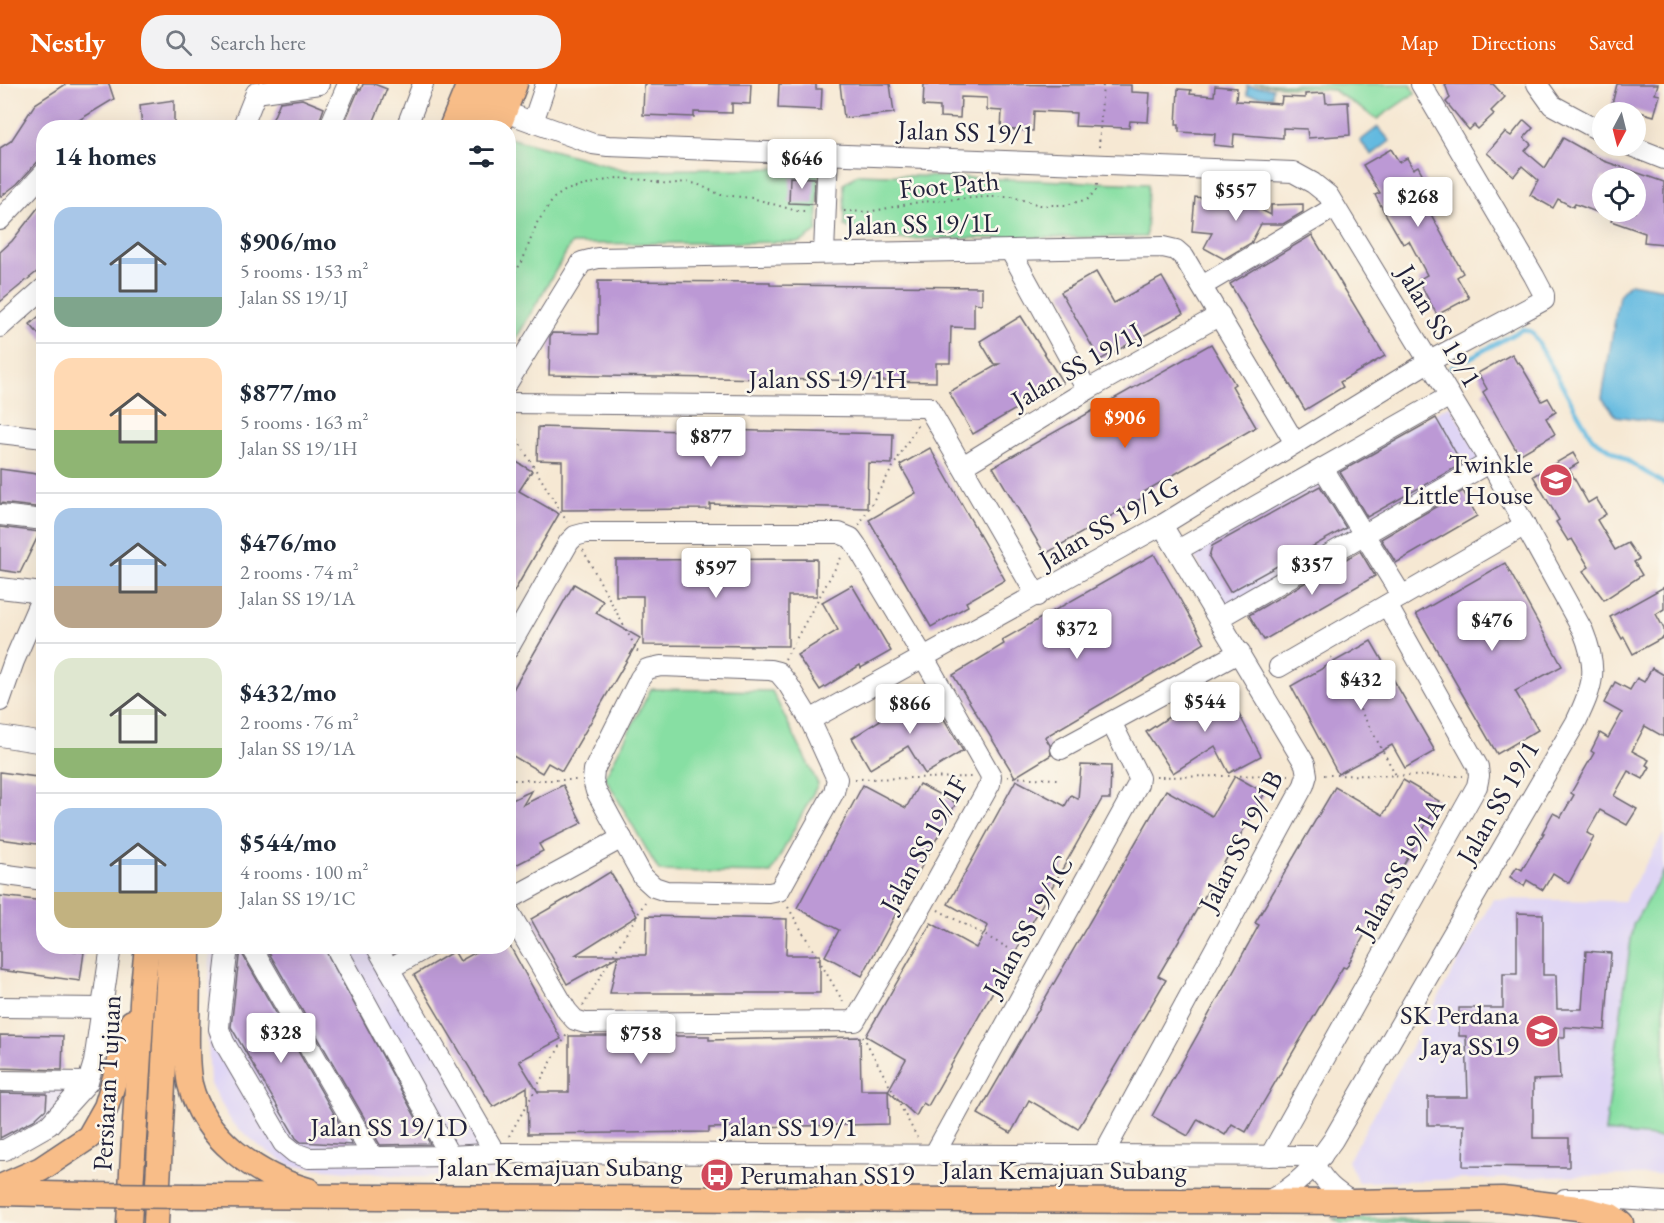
<!DOCTYPE html>
<html lang="en">
<head>
<meta charset="utf-8">
<style>
  body { margin:0; font-family:"EB Garamond",serif; background:#f2f2f3; color:#1f2937; height:100vh; display:flex; flex-direction:column; font-size:22px; white-space:nowrap }
  * { box-sizing:border-box; margin:0 }
  p { font-size:20px; color:#747a83 }
  .icon { flex:none; width:33px; height:33px; fill:none; stroke:currentColor; stroke-width:2; stroke-linecap:round; stroke-linejoin:round }
  .map { position:relative; flex:1; overflow:hidden }
  .drawer { position:absolute; left:36px; top:36px; width:480px; height:834px; display:flex; flex-direction:column; background:#fff; border-radius:24px; box-shadow:0 6px 24px #0002 }
  .drawer>* { flex:none }
  .needle { width:39px; rotate:187deg }
  .fabs { position:absolute; left:1592px; top:18px; display:grid; gap:12px }
  .fabs a { display:grid; place-items:center; width:54px; height:54px; border-radius:50%; background:#fff; box-shadow:0 6px 24px #0002; font-size:30px }
  .price { position:absolute; translate:-50% -51px; padding:0 14px; border-radius:6px; background:#fff; color:#222; font-size:20px; line-height:39px; filter:drop-shadow(0 2px 3px #0008) }
  .price::after { content:''; position:absolute; left:50%; top:36px; width:18px; height:14px; margin-left:-9px; background:inherit; clip-path:polygon(0 0,100% 0,50% 100%) }
  .price.selected { background:#ea580c; color:#fff }
  ul { padding:0; list-style:none }
  li { display:flex; align-items:center; gap:18px; height:150px; padding:0 18px }
  li+li { border-top:2px solid #e0e1e3 }
  li span { display:grid; place-items:center; flex:none; width:168px; height:120px; border-radius:18px; color:#555 }
  li>.icon { margin-inline-start:auto }
  span .icon { width:72px; height:72px; fill:#fffc; stroke-width:1 }
  li b { font-size:26px }
  h2 { display:flex; justify-content:space-between; align-items:center; height:72px; padding:0 18px; font-size:26px }
  header { display:flex; align-items:center; gap:36px; box-sizing:border-box; height:84px; padding:0 30px; background:#ea580c; color:#fff }
  header strong { font-size:28px }
  nav { display:flex; gap:33px; margin-inline-start:auto; font-size:21px }
  .search { width:420px; height:54px; background:#f2f2f3; display:flex; align-items:center; gap:15px; box-sizing:border-box; padding:0 21px; border-radius:24px; color:#747a83; font-size:22px }
  .map>svg:first-child { display:block }
</style>
</head>
<body>
<header>
<strong>Nestly</strong>
<div class="search"><svg class="icon" aria-label="search" viewBox="0 0 24 24"><circle cx="10" cy="10" r="6"/><path d="M15 15l6 6"/></svg>Search here</div>
<nav><a>Map</a><a>Directions</a><a>Saved</a></nav>
</header>
<div class="map">
<svg width="1664" height="1139" viewBox="0 0 1664 1139">
  <rect width="100%" height="100%" fill="#fbf7ec"/>
  <filter id="ink" filterUnits="userSpaceOnUse"><feTurbulence type="fractalNoise" baseFrequency=".0167" numOctaves="2"/><feDisplacementMap in="SourceGraphic" scale="12" xChannelSelector="R" yChannelSelector="G"/><feConvolveMatrix kernelMatrix="1 2 1 2 8 2 1 2 1" color-interpolation-filters="sRGB"/></filter>
  <filter id="wash" filterUnits="userSpaceOnUse"><feTurbulence type="fractalNoise" baseFrequency=".008" numOctaves="4" result="noise"/><feDisplacementMap in="SourceGraphic" scale="24" xChannelSelector="R" yChannelSelector="G"/><feGaussianBlur stdDeviation="1.35" result="paint"/><feColorMatrix in="noise" values="0 0 0 0 0 0 0 0 0 0 0 0 0 0 0 0 0 1.4 0 .05"/><feComposite in="paint" operator="in"/></filter>
  <g filter="url(#wash)">
    <rect width="100%" height="100%" fill="#f6e8d3"/>
    <!-- built -->
    <g fill="#dfd5f5">
      <polygon points="1450,321 1485,384 1227,529 1191,466"/>
      <polygon points="1664,749 1664,1090 1358,1098 1348,1077 1493,815 1624,817"/>
      <polygon points="210,863 383,863 398,887 502,1093 415,1093 292,1082 263,1065 232,1039 210,1000 208,956"/>
      <polygon points="0,1000 78,1001 47,1036 0,1062"/>
    </g>
    <!-- green -->
    <g fill="#87dfa3" stroke="#54806f" stroke-width="1.5">
      <polygon points="1254,0 1411,0 1415,9 1377,35 1333,6"/>
      <polygon points="509,54 625,86 804,84 819,90 817,147 801,158 571,160 509,267"/>
      <polygon points="858,90 1148,100 1146,153 869,155 845,142 844,100"/>
      <polygon points="651,605 772,607 818,700 771,789 659,787 605,693"/>
      <polygon points="1664,787 1664,1054 1605,1048 1633,841"/>
      <polygon points="1332,1134 1521,1139 1341,1139"/>
    </g>
    <!-- water -->
    <g fill="#63bae0" stroke="#426e8e" stroke-width="1.5">
      <polygon points="1247,2 1273,4 1272,13 1247,11"/>
      <polygon points="1378,43 1390,57 1372,71 1360,57"/>
      <polygon points="1630,199 1664,205 1664,339 1616,332 1602,314 1619,211"/>
    </g>
    <g fill="none" stroke-linecap="round" stroke-linejoin="round">
      <!-- stream -->
      <polyline stroke="#63bae0" stroke-width="4.5" points="1451,284 1523,245 1532,248 1592,354 1664,400"/>
    </g>
    <g id="blocks">
      <!-- building -->
      <g fill="#bc99d5">
        <polygon points="66,0 109,0 114,15 66,44 44,44 44,71 17,100 0,113 0,64 11,57 35,20"/>
        <polygon points="363,0 374,0 387,5 371,44 342,44 359,5 361,6"/>
        <polygon points="644,0 751,0 750,20 732,19 732,29 694,28 694,33 643,31"/>
        <polygon points="779,0 816,0 816,5 822,5 821,26 778,24"/>
        <polygon points="840,0 890,0 894,29 844,34"/>
        <polygon points="924,0 1131,1 1131,8 1150,9 1148,38 1130,37 1129,44 1075,42 1076,29 1034,27 1033,47 1001,45 1002,27 987,26 987,14 961,13 960,34 940,33 940,23 923,22"/>
        <polygon points="1445,0 1493,0 1505,13 1491,27 1494,30 1478,45 1474,41 1469,46 1446,18 1450,14"/>
        <polygon points="1617,0 1658,0 1655,10 1660,11 1654,32 1612,20"/>
        <polygon points="1215,2 1237,4 1236,17 1281,20 1282,13 1305,14 1305,10 1325,9 1326,19 1348,18 1350,51 1308,54 1307,45 1283,44 1283,54 1234,50 1233,63 1214,61 1215,50 1179,48 1179,41 1176,41 1178,5 1191,6 1190,10 1214,12"/>
        <polygon points="302,15 324,24 317,44 269,44 280,18"/>
        <polygon points="174,16 174,44 142,44 140,21"/>
        <polygon points="1524,36 1533,44 1524,54 1531,60 1525,67 1545,84 1563,54 1604,77 1664,98 1664,160 1644,158 1645,149 1611,137 1615,128 1635,128 1635,94 1602,94 1602,130 1575,120 1573,123 1558,115 1553,124 1530,111 1538,96 1522,82 1514,92 1487,69 1505,48 1511,52"/>
        <polygon points="1391,65 1399,78 1407,74 1413,85 1418,82 1431,106 1421,112 1463,189 1457,193 1469,214 1437,231 1418,196 1427,191 1409,157 1403,160 1386,131 1375,111 1380,109 1363,81"/>
        <polygon points="790,93 815,94 814,120 789,119"/>
        <polygon points="1234,112 1271,131 1271,121 1303,120 1303,128 1283,140 1261,140 1251,159 1224,175 1204,164 1212,149 1192,147 1195,113 1232,117"/>
        <polygon points="44,116 44,182 0,218 0,168 12,157"/>
        <polygon points="1312,151 1385,272 1340,298 1343,303 1305,326 1230,200"/>
        <polygon points="1096,188 1114,219 1162,193 1183,230 1100,276 1061,208"/>
        <polygon points="598,197 770,198 770,201 982,203 982,220 974,219 974,244 951,243 950,279 936,279 936,298 549,291 550,253 552,249 598,250"/>
        <polygon points="44,228 44,257 30,240"/>
        <polygon points="1021,232 1063,299 1022,324 1021,322 973,350 949,308 999,280 994,280 980,257"/>
        <polygon points="1211,260 1235,300 1232,302 1256,343 1144,408 1144,413 1045,470 993,383"/>
        <polygon points="1512,270 1517,279 1519,278 1542,317 1548,314 1556,328 1546,334 1555,350 1519,371 1483,308 1487,305 1478,289"/>
        <polygon points="1436,334 1462,380 1367,433 1340,388"/>
        <polygon points="538,343 721,348 721,346 893,350 892,380 868,379 867,424 710,420 710,425 562,426 562,377 537,376"/>
        <polygon points="930,364 1005,496 966,518 968,522 931,543 869,436 916,409 900,381"/>
        <polygon points="1573,369 1579,379 1569,385 1588,419 1596,414 1606,430 1597,436 1615,466 1628,459 1639,475 1634,478 1642,491 1604,516 1583,487 1589,483 1572,455 1568,457 1556,438 1559,436 1533,392"/>
        <polygon points="508,373 532,387 519,407 559,430 508,518"/>
        <polygon points="0,385 44,391 44,424 0,419"/>
        <polygon points="1320,402 1346,444 1230,508 1209,473 1212,462"/>
        <polygon points="1463,407 1477,432 1396,479 1381,455"/>
        <polygon points="0,443 40,448 20,489 0,486"/>
        <polygon points="1360,467 1375,492 1264,556 1249,531"/>
        <polygon points="1154,470 1205,559 1045,653 1050,661 1051,671 1015,693 953,591 1004,560 1002,556"/>
        <polygon points="817,475 817,512 788,512 788,562 643,561 643,512 616,512 616,476"/>
        <polygon points="1505,479 1562,582 1515,607 1538,646 1497,670 1416,530"/>
        <polygon points="574,500 603,517 596,529 640,554 562,687 548,679 542,689 508,669 508,614"/>
        <polygon points="852,501 891,567 861,584 860,581 820,606 797,571 838,546 822,518"/>
        <polygon points="1664,503 1664,525 1656,530 1664,545 1664,553 1633,570 1624,553 1622,555 1610,533"/>
        <polygon points="1371,557 1435,667 1405,684 1392,661 1338,690 1291,602"/>
        <polygon points="1652,584 1664,591 1664,653 1645,642 1632,667 1649,676 1646,681 1650,683 1643,695 1628,687 1614,712 1637,725 1627,741 1600,726 1587,749 1594,753 1569,799 1553,789 1543,806 1527,796 1524,802 1510,793 1517,783 1522,786 1544,749 1542,749 1553,729 1561,733 1574,711 1571,709 1594,669 1591,667 1600,649 1608,654 1622,629 1604,619 1615,598 1630,606 1637,594 1644,598"/>
        <polygon points="1224,602 1261,672 1229,689 1215,662 1173,689 1146,648 1187,621"/>
        <polygon points="927,606 963,667 925,690 908,662 870,685 852,654"/>
        <polygon points="1081,681 1111,682 1110,715 1102,715 928,1022 923,1019 916,1032 888,1007 906,975 866,952 931,839 976,864 988,842 948,820 1016,696 1065,722 1071,711 1078,715"/>
        <polygon points="0,688 44,694 44,761 0,755"/>
        <polygon points="1235,692 1265,709 1158,892 1166,896 1078,1045 1029,1016 1011,1049 978,1030 1166,706 1212,732"/>
        <polygon points="1403,696 1439,717 1346,884 1343,883 1246,1048 1232,1040 1225,1051 1198,1035 1188,1052 1152,1032 1259,841 1255,839 1335,703 1383,731"/>
        <polygon points="919,700 956,719 862,892 825,872 839,846 797,824 863,701 906,724"/>
        <polygon points="563,701 582,739 539,760 543,767 508,785 508,718 531,707 523,721"/>
        <polygon points="610,788 637,832 575,871 646,871 647,832 787,835 786,871 820,871 820,909 610,909 618,872 567,900 531,835 578,808"/>
        <polygon points="0,812 44,817 44,863 84,868 80,897 0,886"/>
        <polygon points="1517,829 1543,830 1543,891 1556,891 1557,925 1582,925 1586,867 1611,869 1605,946 1565,943 1565,953 1558,953 1560,995 1533,996 1533,1054 1569,1054 1569,1083 1463,1082 1464,1041 1428,1041 1428,1013 1468,1013 1466,952 1459,952 1459,924 1503,924 1503,890 1517,890"/>
        <polygon points="265,862 323,862 430,1060 380,1061"/>
        <polygon points="487,862 510,862 561,955 519,977 538,1008 569,1008 569,952 709,952 709,956 860,953 861,1006 888,1006 889,1040 709,1044 709,1048 528,1050 527,1003 493,1023 414,891 454,867 460,877"/>
        <polygon points="240,865 241,868 352,1061 301,1058 296,1054 231,943"/>
        <polygon points="0,951 63,952 62,986 0,984"/>
        <polygon points="0,1009 47,1010 46,1025 34,1036 0,1054"/>
      </g>
    </g>
  </g>
  <g filter="url(#ink)">
    <use href="#blocks" fill-opacity="0" stroke="#6c6770" stroke-width="1.5"/>
    <g fill="none" stroke-linecap="round" stroke-linejoin="round">
      <!-- minor casing -->
      <g stroke="#6c6770" stroke-width="22">
        <g id="minor">
          <polyline points="1537,0 1552,21 1602,48"/>
          <polyline points="256,9 319,0"/>
          <path d="M 505,28 L 593,60 L 608,62 L 1293,88 L 1313,99 L 1328,111 L 1490,378 L 1583,547 C 1599,586 1593,602 1576,638 L 1333,1056 C 1315,1082 1296,1104 1267,1117"/>
          <polyline points="533,38 546,0"/>
          <polyline points="242,44 256,9"/>
          <polyline points="329,44 348,0"/>
          <polyline points="406,44 423,0"/>
          <polyline points="1631,62 1664,75"/>
          <polyline points="0,136 44,89"/>
          <polyline points="1010,166 1087,306"/>
          <polyline points="824,169 828,69"/>
          <polyline points="1202,202 1335,123"/>
          <polyline points="0,243 44,204"/>
          <polyline points="508,298 582,178 598,174 1163,163 1176,166 1184,173 1295,359"/>
          <polyline points="508,319 928,323 1037,512"/>
          <polyline points="0,349 44,354"/>
          <polyline points="963,382 1087,306 1220,231"/>
          <polyline points="1323,384 1402,512"/>
          <polyline points="0,431 44,436"/>
          <polyline points="1178,466 1450,312"/>
          <polyline points="0,504 43,509"/>
          <polyline points="1219,534 1490,378"/>
          <polyline points="508,565 569,458 575,452 586,449 839,449 851,454 856,461 924,574 991,692 990,700 924,819 855,937 585,939 575,936 567,927 508,826"/>
          <polygon points="661,582 770,586 778,588 788,600 810,636 837,695 834,708 779,807 769,809 666,807 654,803 643,793 596,707 593,696 594,686 640,594 647,585"/>
          <polyline points="1279,583 1525,441"/>
          <polyline points="0,617 14,577 44,508"/>
          <polyline points="810,636 1162,441 1428,278 1544,216 1544,211 1534,192 1421,0"/>
          <polyline points="0,652 44,659"/>
          <polyline points="1061,665 1240,568"/>
          <polyline points="0,790 44,796"/>
          <polyline points="508,816 622,754"/>
          <polyline points="228,862 220,931 219,945 224,958 283,1059 295,1069 309,1074 450,1072 504,1069 1322,1072"/>
          <polyline points="251,862 373,1073"/>
          <polyline points="335,862 450,1072"/>
          <polyline points="376,862 495,1069"/>
          <polyline points="389,885 429,862"/>
          <polyline points="0,923 102,924"/>
          <polyline points="0,997 88,998"/>
          <polyline points="0,1066 5,1066 49,1041 88,998 94,978 111,862"/>
          <polyline points="934,1071 1138,700 1139,694 1111,638"/>
          <polyline points="1103,1071 1304,701 1307,691 1305,680 1162,441"/>
          <polyline points="1270,1072 1477,702 1479,692 1478,683 1387,521"/>
          <path d="M 1315,1082 C 1326,1100 1333,1106 1352,1118"/>
          <polyline points="1565,1115 1619,1115 1664,1118"/>
        </g>
      </g>
      <!-- major casing -->
      <g stroke="#6c6770" stroke-width="27">
        <g id="major">
          <polyline points="451,44 469,0"/>
          <polyline points="498,44 515,0"/>
          <path d="M 188,862 C 188,889 188,915 187,941 C 187,960 186,981 190,1000 C 203,1054 257,1092 308,1106"/>
          <polyline points="0,1103 41,1085 89,1053 106,1023 132,938"/>
          <polyline points="0,1109 88,1111"/>
          <polyline points="194,1112 1352,1118 1502,1115 1578,1124 1611,1132 1621,1139"/>
          <polyline points="129,1139 143,902 147,862"/>
          <polyline points="156,1139 170,862"/>
        </g>
      </g>
      <!-- highway casing -->
      <g stroke="#6c6770" stroke-width="30">
        <polyline id="highway" points="473,44 491,0"/>
      </g>
      <!-- path -->
      <g stroke="#6c6770" stroke-width="2" stroke-dasharray="1.5 4.5" stroke-linecap="butt">
        <polyline points="1099,63 1103,0"/>
        <polyline points="844,127 868,128 919,118 985,113 1012,113 1040,121 1066,121 1088,115 1097,105 1097,99"/>
        <polyline points="508,198 522,178 537,139 554,114 566,106 615,94 647,96 668,100 686,98 697,100 721,111 752,114 797,127 808,127"/>
        <polyline points="508,340 567,438"/>
        <polyline points="859,441 918,340"/>
        <polyline points="583,466 639,570"/>
        <polyline points="1331,573 1396,691"/>
        <polyline points="785,575 842,472"/>
        <polyline points="1324,691 1463,692"/>
        <polyline points="1007,693 1058,695"/>
        <polyline points="1156,693 1289,691"/>
        <polyline points="855,695 972,693"/>
        <polyline points="508,696 578,696"/>
        <polyline points="788,823 845,921"/>
        <polyline points="938,826 1025,873"/>
        <polyline points="583,922 645,818"/>
        <polyline points="863,952 917,1053"/>
        <polyline points="509,1052 567,950"/>
      </g>
      <!-- minor -->
      <use href="#minor" stroke="#fff" stroke-width="20"/>
      <!-- major -->
      <use href="#major" stroke="#f8bd88" stroke-width="24"/>
      <!-- highway -->
      <use href="#highway" stroke="#f8bd88" stroke-width="27"/>
      <!-- major-bridge casing -->
      <g stroke="#6c6770" stroke-width="27" stroke-linecap="butt">
        <polyline id="major-bridge" points="88,1111 194,1112"/>
      </g>
      <!-- major-bridge -->
      <use href="#major-bridge" stroke="#f8bd88" stroke-width="24"/>
    </g>
  </g>
  <!-- icons -->
  <defs>
    <g id="school-disc" transform="scale(1.725)"><circle r="9.5" fill="#d1495b" stroke="#fbf7ec"/><path d="M0-5L7-2L0 1L-7-2ZM-4 1L0 2.5L4 1V4Q0 6-4 4Z" fill="#fff"/></g>
    <g id="bus-disc" transform="scale(1.725)"><circle r="9.5" fill="#d1495b" stroke="#fbf7ec"/><path d="M-5-6H5V4H4V6H2V4H-2V6H-4V4H-5ZM-3.5-4V0h7V-4ZM-3.5 1.2v1.5H-2V1.2ZM2 1.2v1.5H3.5V1.2Z" fill="#fff"/></g>
  </defs>
  <g fill-rule="evenodd">
    <use href="#school-disc" x="1556" y="396"/>
    <use href="#school-disc" x="1542" y="947"/>
    <use href="#bus-disc" x="717" y="1091"/>
  </g>
  <g text-anchor="middle" stroke-width="5" stroke-linejoin="round" paint-order="stroke">
    <!-- street labels -->
    <g font-size="27" fill="#22223b" stroke="#fbf7ec">
      <text transform="translate(966 48) rotate(2)" y="9">Jalan SS 19/1</text>
      <text transform="translate(949 101) rotate(-5)" y="9">Foot Path</text>
      <text transform="translate(922 140) rotate(-1)" y="9">Jalan SS 19/1L</text>
      <text transform="translate(1439 242) rotate(59)" y="9">Jalan SS 19/1</text>
      <text transform="translate(1077 282) rotate(-30)" y="9">Jalan SS 19/1J</text>
      <text x="828" y="304">Jalan SS 19/1H</text>
      <text transform="translate(1109 439) rotate(-30)" y="9">Jalan SS 19/1G</text>
      <text transform="translate(1498 718) rotate(-60)" y="9">Jalan SS 19/1</text>
      <text transform="translate(1241 757) rotate(-63)" y="9">Jalan SS 19/1B</text>
      <text transform="translate(924 760) rotate(-61)" y="9">Jalan SS 19/1F</text>
      <text transform="translate(1400 784) rotate(-61)" y="9">Jalan SS 19/1A</text>
      <text transform="translate(1028 842) rotate(-61)" y="9">Jalan SS 19/1C</text>
      <text transform="translate(107 999) rotate(-87)" y="9">Persiaran Tujuan</text>
      <text x="389" y="1052">Jalan SS 19/1D</text>
      <text x="789" y="1052">Jalan SS 19/1</text>
      <text x="560" y="1092">Jalan Kemajuan Subang</text>
      <text x="1064" y="1095">Jalan Kemajuan Subang</text>
    </g>
    <!-- poi labels -->
    <g font-size="27" fill="#22223b" stroke="#fbf7ec" text-anchor="end">
      <text x="1533" y="389">Twinkle<tspan x="1533" dy="31">Little House</tspan></text>
      <text x="1519" y="940">SK Perdana<tspan x="1519" dy="31">Jaya SS19</tspan></text>
      <text x="740" y="1100" text-anchor="start">Perumahan SS19</text>
    </g>
  </g>
</svg>
<div class="fabs">
<a><svg class="needle" viewBox="-14 -14 28 28"><path d="M0-13l5 13h-10z" fill="#e53935"/><path d="M0 13l5-13h-10z" fill="#747a83"/></svg></a>
<a><svg class="icon" aria-label="locate" viewBox="0 0 24 24"><circle cx="12" cy="12" r="6"/><path d="M12 2v4M12 18v4M2 12h4M18 12h4"/></svg></a>
</div>
<b class="price" style="left:802px;top:106px">$646</b>
<b class="price" style="left:1236px;top:138px">$557</b>
<b class="price" style="left:1418px;top:144px">$268</b>
<b class="price selected" style="left:1125px;top:365px">$906</b>
<b class="price" style="left:711px;top:384px">$877</b>
<b class="price" style="left:1312px;top:512px">$357</b>
<b class="price" style="left:716px;top:515px">$597</b>
<b class="price" style="left:1492px;top:568px">$476</b>
<b class="price" style="left:1077px;top:576px">$372</b>
<b class="price" style="left:1361px;top:627px">$432</b>
<b class="price" style="left:1205px;top:649px">$544</b>
<b class="price" style="left:910px;top:651px">$866</b>
<b class="price" style="left:281px;top:980px">$328</b>
<b class="price" style="left:641px;top:981px">$758</b>
<section class="drawer">
<h2>14 homes<svg class="icon" aria-label="filters" viewBox="0 0 24 24"><path d="M4 7h16M4 17h16"/><circle cx="9" cy="7" r="2"/><circle cx="15" cy="17" r="2"/></svg></h2>
<ul>
<li><span style="background:linear-gradient(#a9c7e8 75%,#7fa58c 0)"><svg class="icon" aria-label="home" viewBox="0 0 24 24"><path d="M3 11l9-7 9 7M6 9v11h12V9"/></svg></span><div><b>$906/mo</b><p>5 rooms · 153 m²</p><p>Jalan SS 19/1J</p></div></li>
<li><span style="background:linear-gradient(#ffd9b3 60%,#8fb573 0)"><svg class="icon" aria-label="home" viewBox="0 0 24 24"><path d="M3 11l9-7 9 7M6 9v11h12V9"/></svg></span><div><b>$877/mo</b><p>5 rooms · 163 m²</p><p>Jalan SS 19/1H</p></div></li>
<li><span style="background:linear-gradient(#a9c7e8 65%,#b9a48a 0)"><svg class="icon" aria-label="home" viewBox="0 0 24 24"><path d="M3 11l9-7 9 7M6 9v11h12V9"/></svg></span><div><b>$476/mo</b><p>2 rooms · 74 m²</p><p>Jalan SS 19/1A</p></div></li>
<li><span style="background:linear-gradient(#dfe7d0 75%,#8fb573 0)"><svg class="icon" aria-label="home" viewBox="0 0 24 24"><path d="M3 11l9-7 9 7M6 9v11h12V9"/></svg></span><div><b>$432/mo</b><p>2 rooms · 76 m²</p><p>Jalan SS 19/1A</p></div></li>
<li><span style="background:linear-gradient(#a9c7e8 70%,#c2b280 0)"><svg class="icon" aria-label="home" viewBox="0 0 24 24"><path d="M3 11l9-7 9 7M6 9v11h12V9"/></svg></span><div><b>$544/mo</b><p>4 rooms · 100 m²</p><p>Jalan SS 19/1C</p></div></li>
</ul>
</section>
</div>
</body>
</html>
